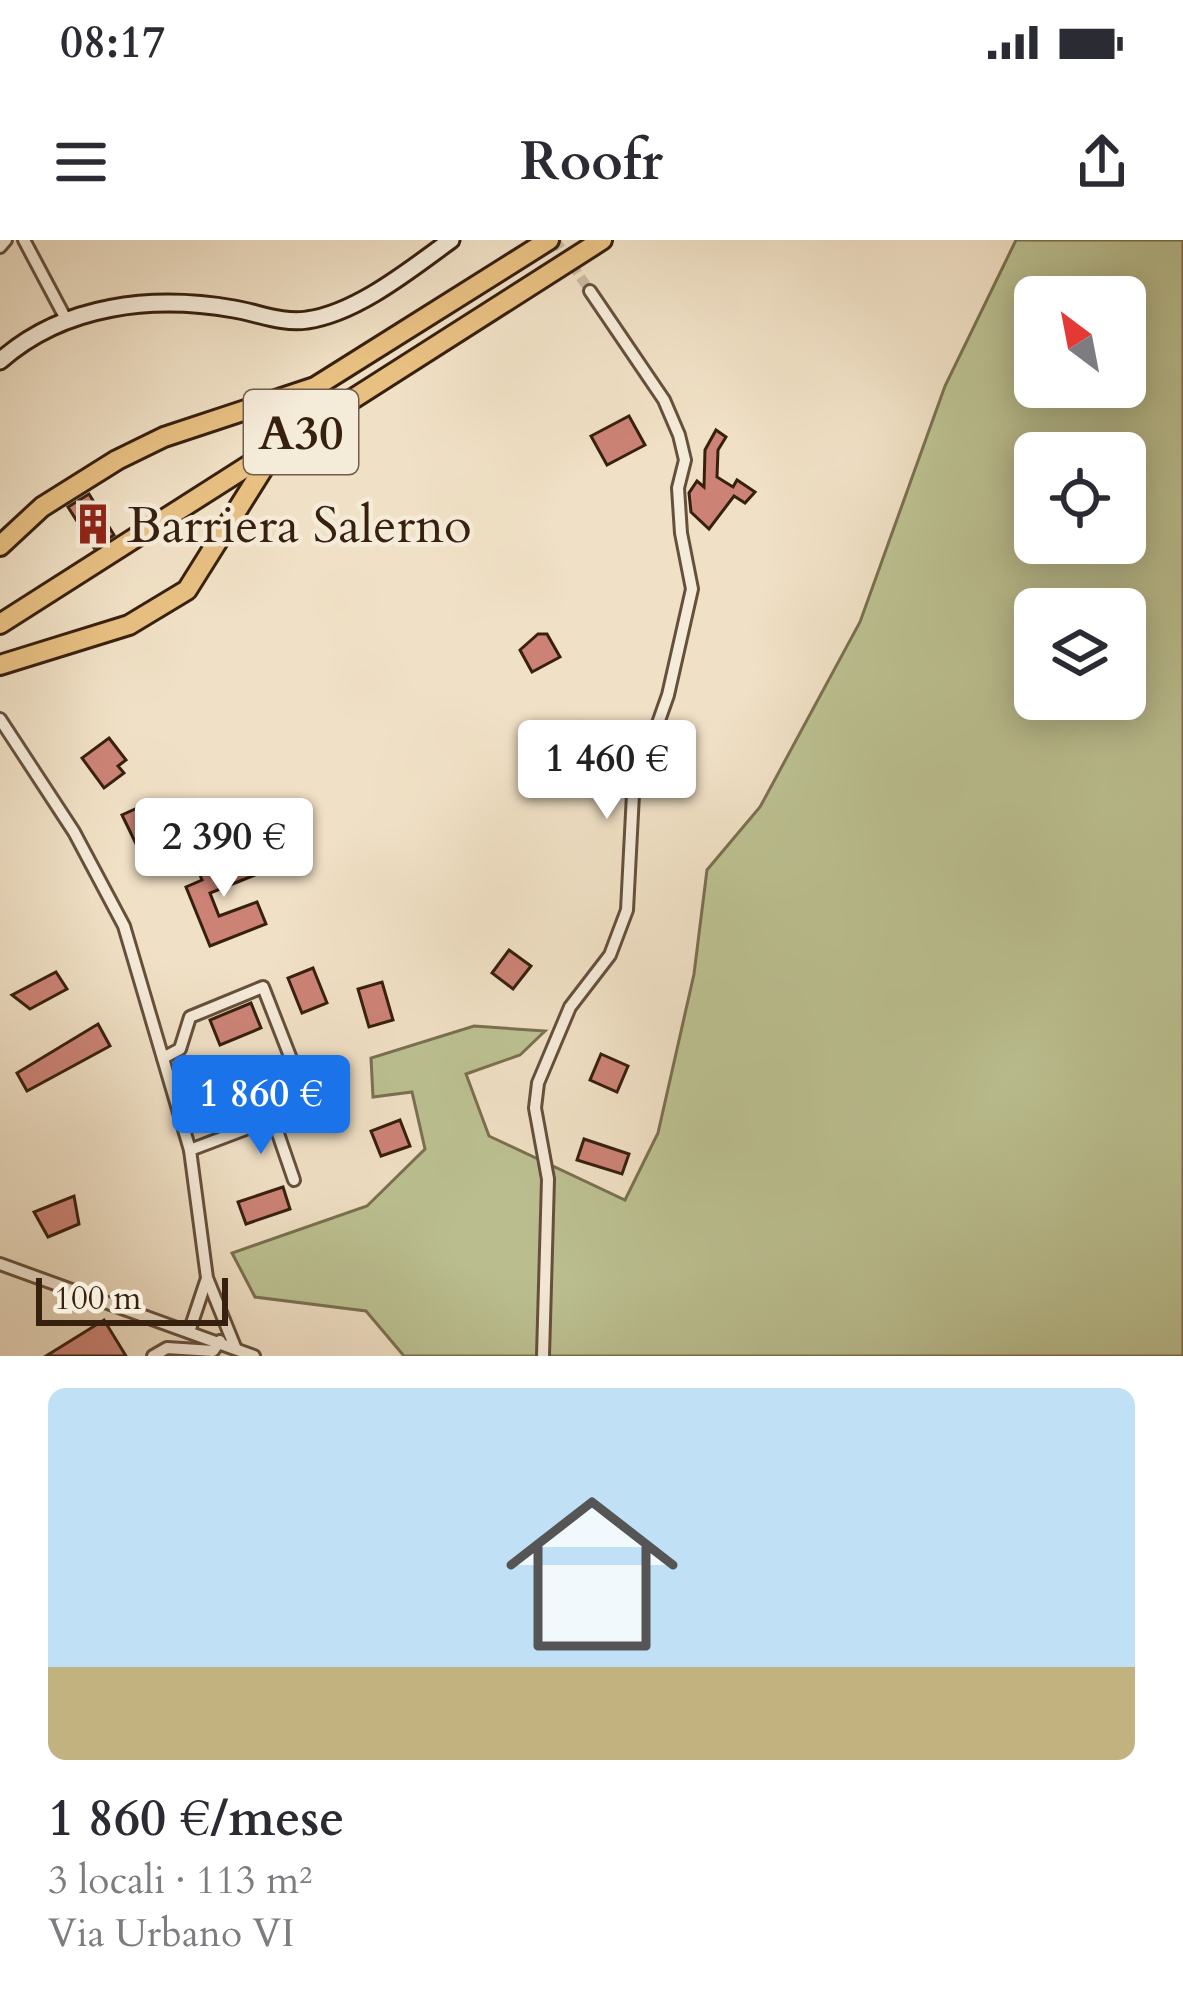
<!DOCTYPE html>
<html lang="it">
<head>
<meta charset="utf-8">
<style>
  body { margin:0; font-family:Cardo,serif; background:#f2f2f3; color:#2b2b33; height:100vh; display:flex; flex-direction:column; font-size:45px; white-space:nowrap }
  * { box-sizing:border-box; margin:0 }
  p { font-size:39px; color:#7c7c81 }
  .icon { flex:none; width:66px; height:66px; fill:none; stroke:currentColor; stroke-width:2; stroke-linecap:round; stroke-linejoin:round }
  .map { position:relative; height:1116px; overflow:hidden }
  .panel { display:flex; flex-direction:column; background:#fff; flex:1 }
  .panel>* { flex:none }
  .needle { width:78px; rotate:328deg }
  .fabs { position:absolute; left:1014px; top:36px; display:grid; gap:24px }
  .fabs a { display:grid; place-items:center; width:132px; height:132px; border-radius:18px; background:#fff; box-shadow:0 6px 30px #0003; font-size:60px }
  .scale { position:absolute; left:36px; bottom:30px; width:192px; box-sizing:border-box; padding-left:12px; border:6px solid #38200f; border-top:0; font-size:33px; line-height:42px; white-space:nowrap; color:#38200f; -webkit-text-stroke:9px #f5ebd9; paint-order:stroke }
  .price { position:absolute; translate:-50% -102px; padding:0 27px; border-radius:12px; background:#fff; color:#222; font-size:39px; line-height:78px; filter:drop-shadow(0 3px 6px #0008) }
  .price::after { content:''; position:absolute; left:50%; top:72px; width:36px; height:27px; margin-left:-18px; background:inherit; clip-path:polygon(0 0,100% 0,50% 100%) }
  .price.selected { background:#1a73e8; color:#fff }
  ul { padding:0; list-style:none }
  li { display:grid; align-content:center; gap:24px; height:636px; padding:0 48px }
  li+li { border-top:3px solid #e1e1e2 }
  li span { display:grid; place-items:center; height:372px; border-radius:18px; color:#555 }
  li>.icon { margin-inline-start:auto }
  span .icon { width:216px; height:216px; fill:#fffc; stroke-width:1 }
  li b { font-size:51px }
  .status { display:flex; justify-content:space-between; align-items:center; height:84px; padding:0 60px; background:#fff; direction:ltr }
  .status svg { height:33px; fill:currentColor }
  header { display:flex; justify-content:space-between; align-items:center; height:156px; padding:0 48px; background:#fff; font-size:54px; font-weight:800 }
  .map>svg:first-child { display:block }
</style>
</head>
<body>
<div class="status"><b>08:17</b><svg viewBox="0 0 49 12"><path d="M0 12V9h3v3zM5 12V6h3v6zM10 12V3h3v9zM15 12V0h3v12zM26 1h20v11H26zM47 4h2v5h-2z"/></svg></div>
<header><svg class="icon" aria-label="menu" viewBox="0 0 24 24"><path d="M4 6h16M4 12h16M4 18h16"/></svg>Roofr<svg class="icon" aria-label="share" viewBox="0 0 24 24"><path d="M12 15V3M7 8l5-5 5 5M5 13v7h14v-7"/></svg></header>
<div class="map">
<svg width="1183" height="1116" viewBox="0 0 1183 1116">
  <rect width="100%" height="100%" fill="#f0e0c5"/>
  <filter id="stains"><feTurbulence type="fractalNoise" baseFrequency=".00167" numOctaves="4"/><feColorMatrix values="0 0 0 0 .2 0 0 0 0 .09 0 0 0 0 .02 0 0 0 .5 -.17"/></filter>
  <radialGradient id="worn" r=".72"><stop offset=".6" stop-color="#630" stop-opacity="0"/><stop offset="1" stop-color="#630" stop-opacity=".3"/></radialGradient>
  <!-- green -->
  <path fill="#bcc192" stroke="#7a7050" stroke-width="3" fill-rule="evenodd" d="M 1016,0 L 1183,0 L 1183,1116 L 404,1116 L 366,1071 L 255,1057 L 232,1013 L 367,966 L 425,909 L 412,852 L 373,857 L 371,818 L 474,786 L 545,791 L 520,815 L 466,834 L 489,896 L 625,960 L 658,893 L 694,734 L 707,630 L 760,567 L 860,382 L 945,146 ZM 1035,57 L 1125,57 L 1125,147 L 1035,147 ZM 1035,213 L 1125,213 L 1125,303 L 1035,303 ZM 1035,369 L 1125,369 L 1125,459 L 1035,459 Z"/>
  <!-- building -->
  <g fill="#cc8376" stroke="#38200f" stroke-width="3">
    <polygon points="629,176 645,205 607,225 591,196"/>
    <polygon points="716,190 726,197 718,210 717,237 733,247 737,240 755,252 745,263 734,256 709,289 691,272 689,253 697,241 704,247 705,210"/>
    <polygon points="89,254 114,295 94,308 68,267"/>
    <polygon points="538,394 547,394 560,417 532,432 520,410"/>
    <polygon points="109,498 126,520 118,526 124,533 104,548 82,518"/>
    <polygon points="142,566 159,600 139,610 122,575"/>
    <polygon points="245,611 255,635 210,653 219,676 257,662 266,684 210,706 186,647 202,640 198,630"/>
    <polygon points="509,710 531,726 513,749 492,733"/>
    <polygon points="313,728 327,763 302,773 288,738"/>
    <polygon points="56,732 67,749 30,769 12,755"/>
    <polygon points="382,742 393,780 369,787 358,749"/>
    <polygon points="251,763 261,788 220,805 210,780"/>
    <polygon points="98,784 110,806 27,851 17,833"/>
    <polygon points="601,814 628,826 617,852 590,840"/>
    <polygon points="400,880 410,906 381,916 371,891"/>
    <polygon points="584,899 629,914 622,934 577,920"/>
    <polygon points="283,947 290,969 246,984 238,962"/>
    <polygon points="74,956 79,984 48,997 34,972"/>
    <polygon points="104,1080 126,1116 46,1116"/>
  </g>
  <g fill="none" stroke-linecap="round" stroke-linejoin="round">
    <!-- street-tunnel -->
    <polyline stroke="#cbbaa1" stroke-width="10" stroke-dasharray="10 5" stroke-linecap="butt" points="555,0 590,51"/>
    <!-- street casing -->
    <g stroke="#66503c" stroke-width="16">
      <g id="street">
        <polyline points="24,0 67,81"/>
        <polyline points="0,7 6,0"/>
        <polyline points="0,479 74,592 124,686 190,910 207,1038 235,1107"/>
        <polyline points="163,818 180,809 190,777 263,747 309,865 190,910"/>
        <polyline points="273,879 294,940"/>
        <polyline points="0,1024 254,1116"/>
        <polyline points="190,1089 206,1041"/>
        <polyline points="153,1116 167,1108 213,1111 220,1101"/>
        <polyline points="543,1116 548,939 535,868 538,843 570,767 610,715 627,670 633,554 668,455 692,349 681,293 678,248 685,220 679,195 664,160 590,51"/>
      </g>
    </g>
    <!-- secondary casing -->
    <g stroke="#38200f" stroke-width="21">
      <path id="secondary" d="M 0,121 C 64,64 153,55 234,69 C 258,73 283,84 307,80 C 357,73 411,29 451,0"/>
    </g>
    <!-- highway casing -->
    <g stroke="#38200f" stroke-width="24">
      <g id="highway">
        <polyline points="0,306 42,267 117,220 164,197 315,147 549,0"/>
        <polyline points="0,384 602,0"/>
        <polyline points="0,425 129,385 187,350 271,216"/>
      </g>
    </g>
    <!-- street -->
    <use href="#street" stroke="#f5ebd9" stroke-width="10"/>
    <!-- secondary -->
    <use href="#secondary" stroke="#f5ebd9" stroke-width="15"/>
    <!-- highway -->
    <use href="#highway" stroke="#e8c082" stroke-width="18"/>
  </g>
  <!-- icons -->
  <defs>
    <g id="building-bare" transform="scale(3.24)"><path d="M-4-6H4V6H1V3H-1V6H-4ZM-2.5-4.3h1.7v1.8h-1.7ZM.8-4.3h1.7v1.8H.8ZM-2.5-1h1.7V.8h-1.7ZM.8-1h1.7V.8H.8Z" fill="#8f2418" stroke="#f5ebd9" stroke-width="2.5" paint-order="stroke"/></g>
  </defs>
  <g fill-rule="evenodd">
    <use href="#building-bare" x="93" y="284"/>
  </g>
  <g text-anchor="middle" stroke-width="9" stroke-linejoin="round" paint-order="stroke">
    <!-- shield labels -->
    <rect fill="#f5ebd9" stroke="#715d4c" stroke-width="3" x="244" y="150" width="114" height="84" rx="9"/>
    <g font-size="48" font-weight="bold" fill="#38200f">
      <text x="301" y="209">A30</text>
    </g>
    <!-- poi labels -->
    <g font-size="51" fill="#38200f" stroke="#f5ebd9" text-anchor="start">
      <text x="127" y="302">Barriera Salerno</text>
    </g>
  </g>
  <rect width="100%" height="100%" filter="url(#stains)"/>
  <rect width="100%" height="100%" fill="url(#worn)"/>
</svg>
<div class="fabs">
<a><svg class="needle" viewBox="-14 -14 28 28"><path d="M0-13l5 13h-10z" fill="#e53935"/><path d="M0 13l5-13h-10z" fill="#7c7c81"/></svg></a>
<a><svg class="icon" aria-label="locate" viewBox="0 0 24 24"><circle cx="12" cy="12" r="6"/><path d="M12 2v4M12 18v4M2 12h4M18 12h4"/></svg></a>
<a><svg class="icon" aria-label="layers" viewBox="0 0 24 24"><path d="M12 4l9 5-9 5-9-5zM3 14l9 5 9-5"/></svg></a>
</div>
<div class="scale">100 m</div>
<b class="price" style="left:607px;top:582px">1 460 €</b>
<b class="price" style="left:224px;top:660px">2 390 €</b>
<b class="price selected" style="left:261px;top:917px">1 860 €</b>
</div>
<section class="panel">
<ul>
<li><span style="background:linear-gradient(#bfe0f5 75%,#c2b280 0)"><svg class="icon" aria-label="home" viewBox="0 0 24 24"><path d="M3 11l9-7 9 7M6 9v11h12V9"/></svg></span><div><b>1 860 €/mese</b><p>3 locali · 113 m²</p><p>Via Urbano VI</p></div></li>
</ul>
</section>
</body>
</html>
